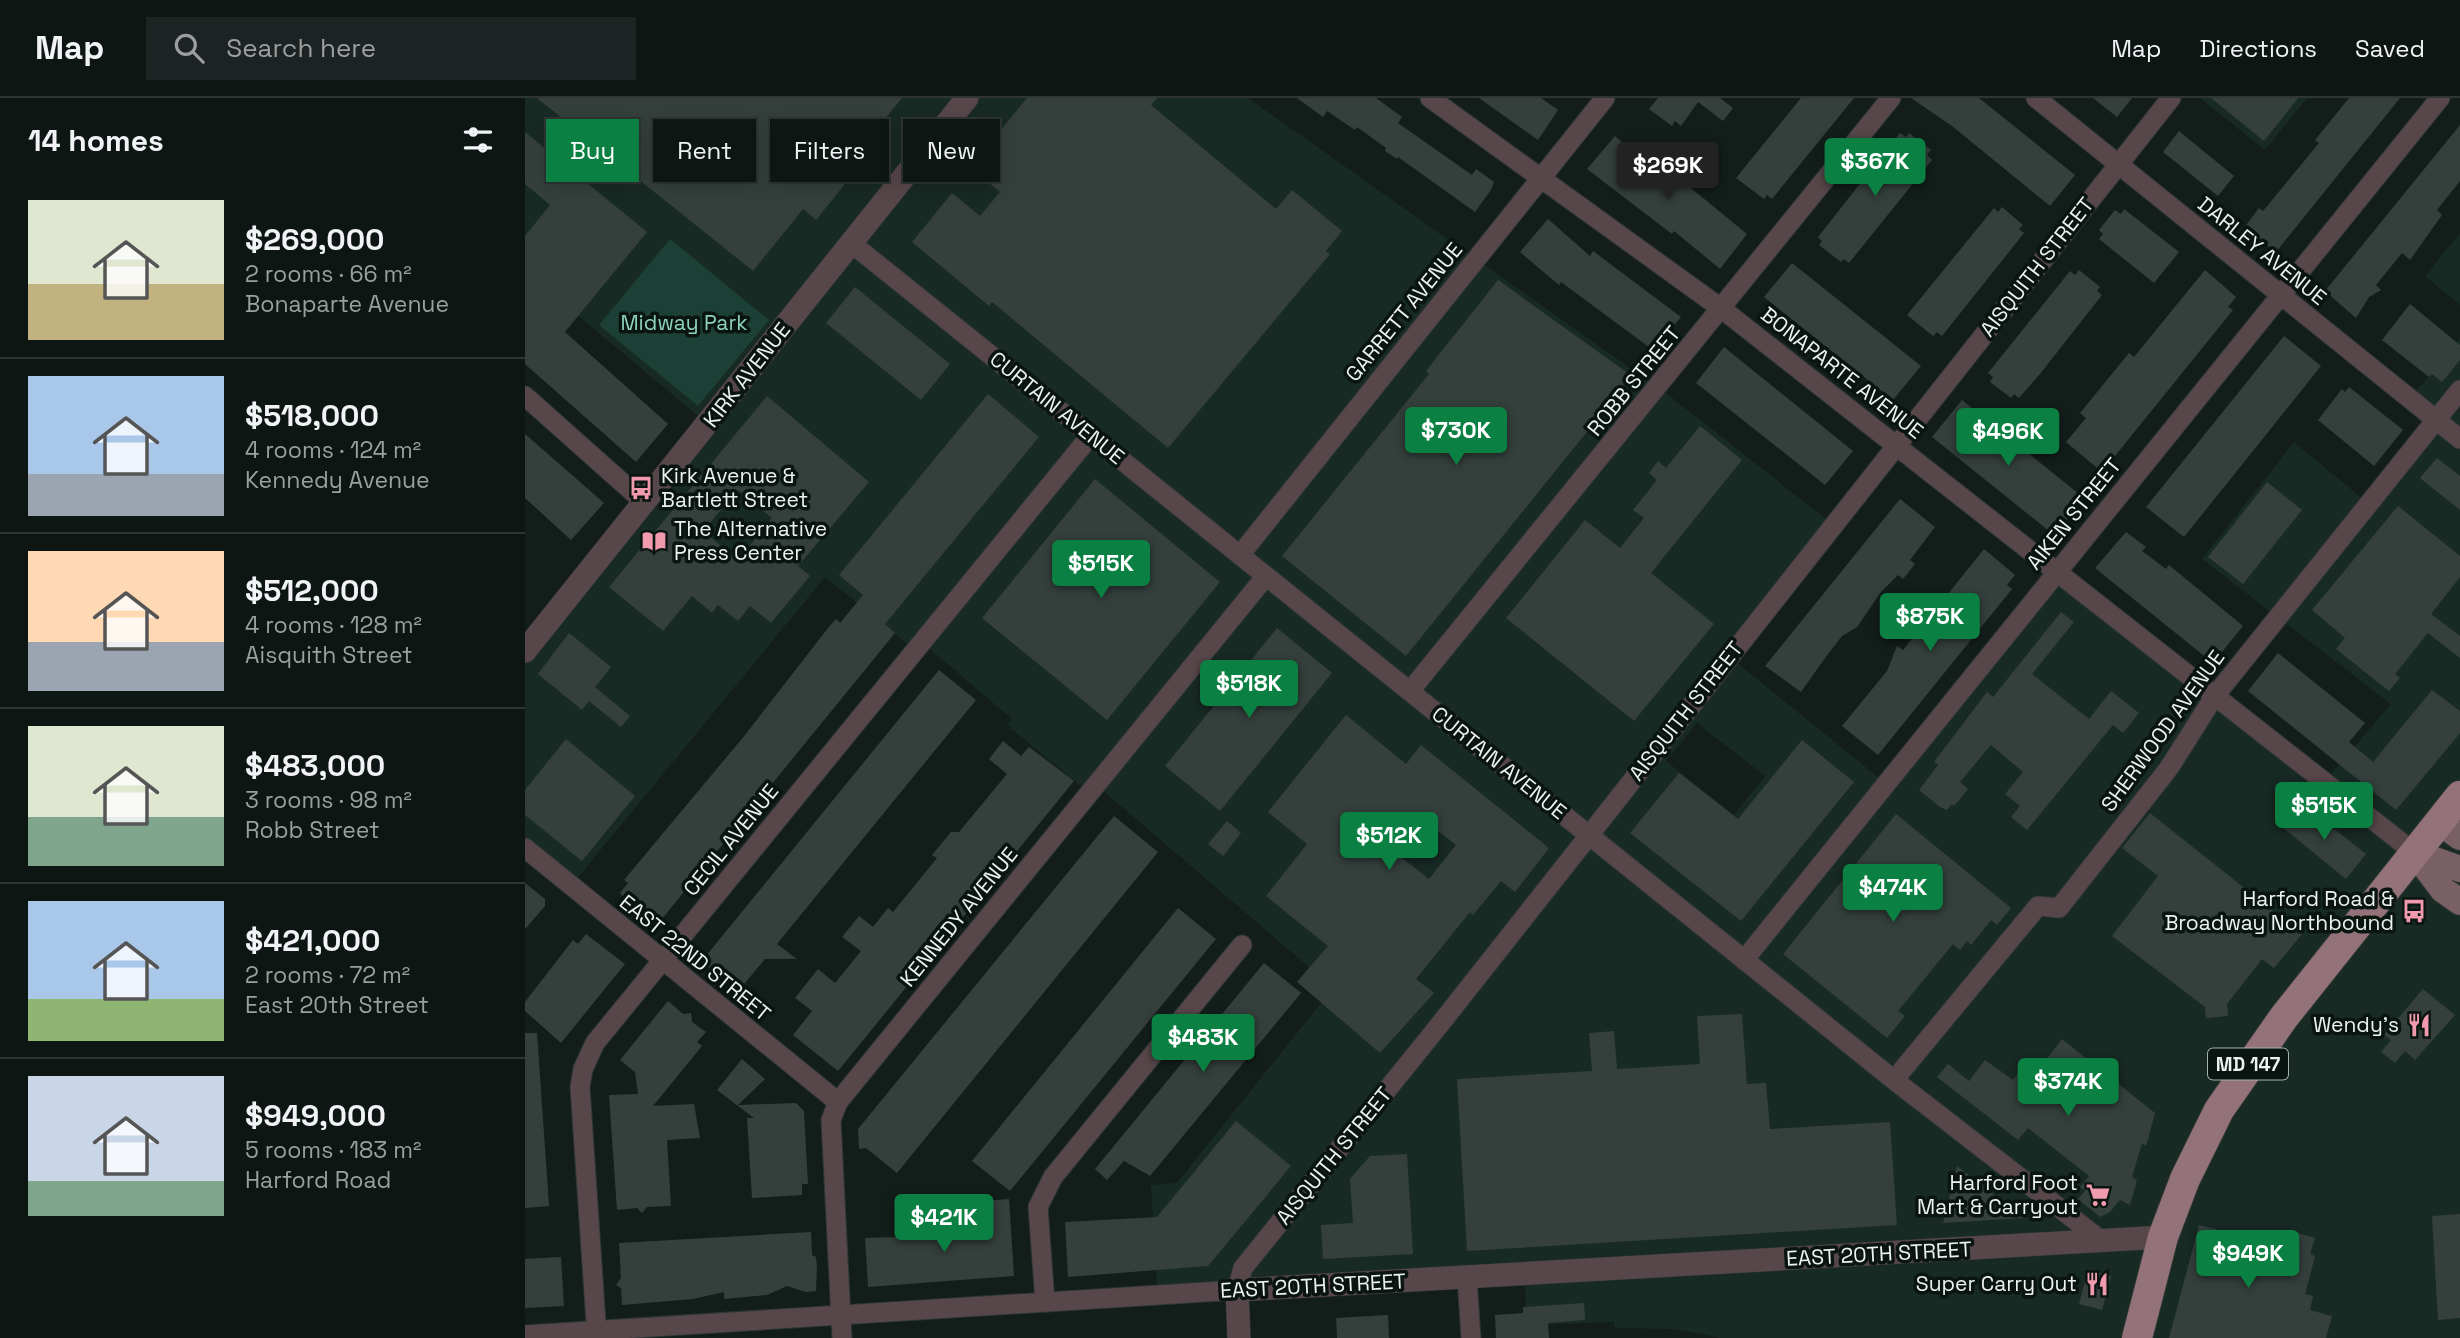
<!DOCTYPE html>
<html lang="en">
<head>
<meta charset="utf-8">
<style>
  body { margin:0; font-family:"Space Grotesk",sans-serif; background:#1c2322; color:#f1f3f6; height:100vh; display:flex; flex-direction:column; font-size:26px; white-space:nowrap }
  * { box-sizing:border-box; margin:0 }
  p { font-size:23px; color:#9b9fa0 }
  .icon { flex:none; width:38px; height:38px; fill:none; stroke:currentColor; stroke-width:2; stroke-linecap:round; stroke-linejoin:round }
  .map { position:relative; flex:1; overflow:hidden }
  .drawer { display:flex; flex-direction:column; background:#0e1614; width:525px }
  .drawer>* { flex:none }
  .banner { position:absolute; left:21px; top:21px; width:665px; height:63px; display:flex; gap:14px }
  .price { position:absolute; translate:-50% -60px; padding:0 16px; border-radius:7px; background:#0b8043; color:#fff; font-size:23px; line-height:46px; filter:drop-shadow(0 2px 4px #0008) }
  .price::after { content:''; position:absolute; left:50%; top:42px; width:21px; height:16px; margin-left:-10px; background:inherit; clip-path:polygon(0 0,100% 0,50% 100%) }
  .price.selected { background:#222; color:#fff }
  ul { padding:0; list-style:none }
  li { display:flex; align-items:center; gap:21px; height:175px; padding:0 28px }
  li+li { border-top:2px solid #2e3534 }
  li span { display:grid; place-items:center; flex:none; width:196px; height:140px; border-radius:0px; color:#555 }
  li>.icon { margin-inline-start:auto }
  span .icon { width:84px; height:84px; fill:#fffc; stroke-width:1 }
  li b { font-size:30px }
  h2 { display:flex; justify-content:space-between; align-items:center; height:84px; padding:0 28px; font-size:30px }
  .pill { padding:0 24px; border-radius:0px; background:#0e1614; box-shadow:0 4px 18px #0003,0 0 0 2px #2e3534; font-size:24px; line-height:63px }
  .pill.selected { background:#0b8043; color:#fff }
  header { display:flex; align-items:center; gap:42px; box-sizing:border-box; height:98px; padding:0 35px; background:#0e1614; border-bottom:2px solid #2e3534 }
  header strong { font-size:33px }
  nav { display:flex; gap:38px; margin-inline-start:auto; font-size:24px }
  .search { width:490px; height:63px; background:#1c2322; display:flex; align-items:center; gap:18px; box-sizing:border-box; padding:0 24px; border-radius:0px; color:#9b9fa0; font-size:26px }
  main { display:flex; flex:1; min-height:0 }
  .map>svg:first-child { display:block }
</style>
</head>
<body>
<header>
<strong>Map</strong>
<div class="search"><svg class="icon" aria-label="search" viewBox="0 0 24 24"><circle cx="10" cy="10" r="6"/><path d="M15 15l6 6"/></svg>Search here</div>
<nav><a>Map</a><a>Directions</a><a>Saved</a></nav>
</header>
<main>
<section class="drawer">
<h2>14 homes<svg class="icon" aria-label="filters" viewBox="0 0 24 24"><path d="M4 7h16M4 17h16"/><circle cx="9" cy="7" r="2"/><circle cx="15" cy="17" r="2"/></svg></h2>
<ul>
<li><span style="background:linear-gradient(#dfe7d0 60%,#c2b280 0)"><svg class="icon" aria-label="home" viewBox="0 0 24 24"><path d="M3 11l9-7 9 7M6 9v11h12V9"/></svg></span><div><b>$269,000</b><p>2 rooms · 66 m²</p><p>Bonaparte Avenue</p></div></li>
<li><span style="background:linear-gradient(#a9c7e8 70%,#9aa5b1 0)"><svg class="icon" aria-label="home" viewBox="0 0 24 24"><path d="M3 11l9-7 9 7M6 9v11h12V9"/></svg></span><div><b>$518,000</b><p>4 rooms · 124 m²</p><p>Kennedy Avenue</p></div></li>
<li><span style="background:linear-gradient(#ffd9b3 65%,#9aa5b1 0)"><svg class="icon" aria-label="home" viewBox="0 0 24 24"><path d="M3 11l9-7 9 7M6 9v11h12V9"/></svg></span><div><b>$512,000</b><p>4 rooms · 128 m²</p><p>Aisquith Street</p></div></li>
<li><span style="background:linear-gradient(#dfe7d0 65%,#7fa58c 0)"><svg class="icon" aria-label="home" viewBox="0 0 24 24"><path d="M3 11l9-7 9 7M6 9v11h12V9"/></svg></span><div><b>$483,000</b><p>3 rooms · 98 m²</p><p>Robb Street</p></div></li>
<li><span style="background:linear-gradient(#a9c7e8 70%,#8fb573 0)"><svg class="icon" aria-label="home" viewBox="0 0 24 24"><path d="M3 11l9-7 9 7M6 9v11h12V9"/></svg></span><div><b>$421,000</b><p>2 rooms · 72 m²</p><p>East 20th Street</p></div></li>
<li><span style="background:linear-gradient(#c9d6e8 75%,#7fa58c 0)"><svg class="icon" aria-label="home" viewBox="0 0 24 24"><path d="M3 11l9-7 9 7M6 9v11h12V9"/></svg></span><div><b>$949,000</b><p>5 rooms · 183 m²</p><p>Harford Road</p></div></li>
</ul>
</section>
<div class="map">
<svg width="1935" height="1240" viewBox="0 0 1935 1240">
  <rect width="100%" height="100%" fill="#131e1a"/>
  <!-- built -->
  <g fill="#182a24" fill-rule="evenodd">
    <path d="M 0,0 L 723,0 L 1146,299 L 1310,428 L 1207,561 L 1363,687 L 1535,471 L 1800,683 L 1866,606 L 1677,461 L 1769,344 L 1845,407 L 1916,323 L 1887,298 L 1935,241 L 1935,1240 L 1196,1240 L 1150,1231 L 1090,1230 L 1089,1224 L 1001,1227 L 1000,1180 L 633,1201 L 626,1087 L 651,1085 L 655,1081 L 797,904 L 774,882 L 784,869 L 576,691 L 569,699 L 482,627 L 487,621 L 398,545 L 391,553 L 300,479 L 46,788 L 0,753 L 0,556 L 186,329 L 0,173 ZM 1172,625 L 1240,678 L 1209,717 L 1141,663 Z"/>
    <polygon points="1675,0 1782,0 1740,52"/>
    <polygon points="1935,135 1935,207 1900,178"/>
  </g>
  <!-- green -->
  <polygon fill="#1d4036" points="145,141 244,222 173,308 74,227"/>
  <!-- building -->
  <g fill="#35403c" fill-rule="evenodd">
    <polygon points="12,0 377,0 337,49 345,55 291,122 278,111 228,173"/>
    <polygon points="502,0 632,0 626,7 751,111 767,92 817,133 801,153 805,156 643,350 467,204 464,208 387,144 427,95 455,118 475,94 445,69"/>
    <polygon points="772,0 851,0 877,19 873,25 947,77 951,71 969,84 966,92 950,114 873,59 872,61 860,53 861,50 832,29 830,32 802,13 798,19"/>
    <polygon points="954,0 1016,0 1033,12 1013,42"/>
    <polygon points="1133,0 1195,0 1208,10 1198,23 1173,4 1156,28 1150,23 1147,28 1124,11"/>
    <polygon points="1276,0 1329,0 1247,101 1242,97 1239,101 1211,80"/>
    <polygon points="1386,0 1454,0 1550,77 1525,108 1427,28"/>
    <polygon points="1568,0 1607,0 1592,19"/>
    <polygon points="1686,0 1773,0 1739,43"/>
    <polygon points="1824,0 1875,0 1751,154 1719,130 1734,110 1738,113 1794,45 1790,42"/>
    <polygon points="1935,27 1935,83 1912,112 1917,117 1885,162 1877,155 1851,187 1856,192 1844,199 1831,220 1800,193"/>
    <polygon points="1654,33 1709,78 1693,98 1638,54"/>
    <polygon points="0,34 122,134 40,234 143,326 111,364 0,266 0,138 25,107 0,86"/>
    <polygon points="1375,35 1381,39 1384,35 1406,52 1402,57 1407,62 1324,165 1319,161 1316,164 1294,147 1297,143 1293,139"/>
    <polygon points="1090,38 1131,73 1134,70 1147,81 1150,77 1222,136 1195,171 1149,133 1147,136 1062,71"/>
    <polygon points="1477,109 1498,127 1494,131 1499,135 1417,238 1412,234 1408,238 1382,217 1469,110 1473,114"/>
    <polygon points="1599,111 1654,154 1629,185 1574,141 1578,136 1574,132 1590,112 1596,116"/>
    <polygon points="1023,121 1065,158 1068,153 1156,219 1128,252 1036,184 1034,187 995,154"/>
    <polygon points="1267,165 1396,268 1368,302 1239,199"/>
    <polygon points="1554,172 1575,189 1572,193 1577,197 1515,276 1494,300 1489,296 1486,300 1465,284 1468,279 1463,275 1545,173 1550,177"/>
    <polygon points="1680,172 1711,199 1703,209 1708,212 1577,374 1541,344 1561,320 1555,315 1604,255 1609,259"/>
    <polygon points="973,182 1107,278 881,558 757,458 904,276 901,273"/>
    <polygon points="330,189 425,266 396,302 301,225"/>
    <polygon points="1885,206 1935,247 1935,262 1917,284 1907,276 1904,279 1857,242"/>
    <polygon points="1759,238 1796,268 1659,439 1621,409"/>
    <polygon points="1199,249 1328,353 1300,387 1171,285"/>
    <polygon points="1824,289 1878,332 1849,368 1793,322 1817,291 1820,294"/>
    <polygon points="463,296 514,339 360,526 370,535 132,827 109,811 95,795 103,785 99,782 220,637 303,530 311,521 315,525 338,497 314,477"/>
    <path d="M 242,298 L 344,384 L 273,468 L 285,478 L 246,525 L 225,508 L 213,523 L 193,507 L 187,515 L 167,498 L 138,533 L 84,489 ZM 213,392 L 247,420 L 213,462 L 178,433 Z"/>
    <polygon points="1437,302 1559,400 1529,437 1407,339"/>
    <polygon points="1175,328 1217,362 1126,475 1189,526 1109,623 981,520 1060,422 1095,450 1119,420 1108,412 1132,382 1124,375 1133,363 1141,370"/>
    <polygon points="0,336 79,405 46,442 0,400"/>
    <polygon points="1912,360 1935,378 1935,412 1895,380"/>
    <polygon points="570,381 695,484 582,622 457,520"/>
    <polygon points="1742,384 1777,412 1718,486 1683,459"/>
    <polygon points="1375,401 1410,429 1385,462 1390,466 1378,481 1373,477 1356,494 1332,529 1317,538 1300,560 1276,594 1240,568"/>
    <polygon points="1873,408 1935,458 1935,479 1906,516 1935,538 1935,560 1903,535 1870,576 1875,580 1864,593 1811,551 1820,540 1787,512"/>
    <polygon points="1601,434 1621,449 1617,453 1641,471 1644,467 1718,528 1688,565 1570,470"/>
    <polygon points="1459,451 1490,477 1482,487 1487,491 1353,657 1317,628 1362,573 1372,548 1378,552"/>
    <polygon points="1536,514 1549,524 1507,576 1564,621 1586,593 1614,615 1598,635 1588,627 1502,732 1486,719 1495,708 1480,696 1498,674 1466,647 1435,684 1443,691 1429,708 1427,706 1422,712 1415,709 1394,692 1413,667 1409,664 1462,594 1468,599"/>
    <polygon points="752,530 807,575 695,713 640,668"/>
    <polygon points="44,535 86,569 70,589 105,618 96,629 64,603 57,612 13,576"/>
    <polygon points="1753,555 1840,625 1824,644 1848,664 1907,592 1935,613 1935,635 1871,712 1723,593"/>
    <polygon points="414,572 451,602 252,846 272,861 240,861 214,892 201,881 193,882 193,877 176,864"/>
    <path d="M 821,617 L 881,666 L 896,647 L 1024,750 L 990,794 L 976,783 L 948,817 L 945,814 L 891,881 L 909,895 L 855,955 L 772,884 L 803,848 L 741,798 L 782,746 L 743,714 ZM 903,725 L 931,747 L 904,781 L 876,759 Z"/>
    <polygon points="41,641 110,698 57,763 0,717 0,692"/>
    <polygon points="1277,642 1329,684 1216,823 1105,735 1154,675 1213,721"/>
    <polygon points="478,643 496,658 504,649 549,683 313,973 268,937 287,913 270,900 293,871 310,885 336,853 317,839 334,818 348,829 363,810 368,814 412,760 407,757 426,734 434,734 453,711 482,676 464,661"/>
    <polygon points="1774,708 1787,718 1789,715 1841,756 1821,781 1757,729"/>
    <polygon points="1625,715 1777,836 1749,870 1737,861 1702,906 1703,918 1681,920 1680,909 1587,838 1633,778 1597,750"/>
    <polygon points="1371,716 1486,810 1472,827 1466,822 1446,847 1442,843 1435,852 1428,846 1373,913 1380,918 1362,940 1258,856"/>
    <polygon points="589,718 633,754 372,1075 341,1050 334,1051 333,1031"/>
    <polygon points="702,723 716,735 698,758 683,746"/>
    <polygon points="0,785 20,801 20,808 0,831"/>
    <polygon points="653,810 691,841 485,1093 447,1063"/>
    <polygon points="61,836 100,866 36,945 0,913 0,904 48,842 53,846"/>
    <polygon points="739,865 776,895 625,1078 599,1063 582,1082 570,1071"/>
    <polygon points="1898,891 1930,917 1890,962 1880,953 1870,965 1856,954 1866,942 1859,937"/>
    <polygon points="143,903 158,916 166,915 167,924 181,934 172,944 177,948 128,1008 169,1006 175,1040 142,1042 146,1108 122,1109 117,1115 112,1110 92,1112 84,997 113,996 110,974 95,962"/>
    <polygon points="1217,916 1222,986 1241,985 1245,1031 1365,1024 1372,1127 942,1153 932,981 1067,973 1064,935 1089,933 1092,971 1175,966 1172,918"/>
    <polygon points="0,935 12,935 24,1108 0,1110"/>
    <polygon points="1537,941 1630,1015 1621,1048 1617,1045 1607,1079 1612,1082 1605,1107 1595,1102 1585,1114 1575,1119 1553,1101 1560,1093 1555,1089 1564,1078 1503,1030 1493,1042 1412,979 1423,966 1444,983 1460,962 1488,982 1495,972 1506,981"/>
    <polygon points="217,961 240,981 213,1007 271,1005 279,1013 283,1086 277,1086 277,1097 227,1100 222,1020 229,1020 192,992"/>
    <polygon points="711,1023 766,1068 683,1168 543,1179 540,1124 632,1119"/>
    <polygon points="882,1056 888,1156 798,1161 796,1127 828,1125 825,1081 845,1058"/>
    <polygon points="1432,1068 1499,1120 1418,1125"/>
    <polygon points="484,1101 489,1178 343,1189 340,1140 406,1138 406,1142 461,1138 458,1103"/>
    <polygon points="1935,1116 1935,1220 1913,1222 1907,1118"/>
    <polygon points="1674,1127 1769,1151 1773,1135 1790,1140 1785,1156 1790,1158 1780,1196 1788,1198 1785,1212 1807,1218 1801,1240 1644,1240"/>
    <polygon points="286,1134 287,1157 291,1159 292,1169 291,1193 281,1194 262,1188 242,1197 199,1201 199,1194 168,1201 97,1207 96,1190 91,1187 96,1180 94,1145"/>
    <polygon points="36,1159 39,1208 0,1210 0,1161"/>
    <polygon points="1563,1172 1586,1178 1577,1212 1554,1206"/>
    <polygon points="1059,1205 1060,1222 1023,1225 1024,1240 971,1240 970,1217 998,1215 998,1209"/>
    <polygon points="863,1217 864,1240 812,1240 811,1220"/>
  </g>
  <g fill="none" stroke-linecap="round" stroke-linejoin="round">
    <!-- minor casing -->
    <g stroke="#2d3734" stroke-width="21">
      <g id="minor">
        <polyline points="905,0 1197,211 1890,755"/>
        <polyline points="1511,0 1935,341"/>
        <polyline points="326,145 1369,982 1577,1143"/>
        <polyline points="0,298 119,404"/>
        <polyline points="715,457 1080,0"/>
        <polyline points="885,593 1366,0"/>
        <polyline points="0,750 313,1004"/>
        <polyline points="1219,862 1915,0"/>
        <polyline points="1369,982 1513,808 1534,810 1644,670 1689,599 1935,292"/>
        <polyline points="942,1179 946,1240"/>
        <polyline points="520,1204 513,1109 528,1079 717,847"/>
        <polyline points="0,1237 712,1192 718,1170 912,930 1646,0"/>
        <polyline points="72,1240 55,989 58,971 70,945 566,337"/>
        <polyline points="317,1240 306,1022 313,1004 741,478"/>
      </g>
    </g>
    <!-- tertiary casing -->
    <g stroke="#2d3734" stroke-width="24">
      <g id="tertiary">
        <polyline points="0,553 442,0"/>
        <polyline points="714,1240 712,1192 1638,1139"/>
      </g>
    </g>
    <!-- secondary casing -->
    <g stroke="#2d3734" stroke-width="28">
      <g id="secondary">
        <polyline points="1914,724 1935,739"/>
        <polyline points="1890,755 1918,792 1935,804"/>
        <polyline points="1890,755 1935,771"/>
      </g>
    </g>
    <!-- primary casing -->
    <g stroke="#2d3734" stroke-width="32">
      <polyline id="primary" points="1612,1240 1638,1139 1660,1081 1694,1012 1759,919 1935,698"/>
    </g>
    <!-- minor -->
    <use href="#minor" stroke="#57474a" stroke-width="19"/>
    <!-- tertiary -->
    <use href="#tertiary" stroke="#57474a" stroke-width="23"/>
    <!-- secondary -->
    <use href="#secondary" stroke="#796065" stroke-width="26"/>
    <!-- primary -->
    <use href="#primary" stroke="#937379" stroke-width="30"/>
  </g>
  <!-- icons -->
  <defs>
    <g id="bus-bare" transform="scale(1.89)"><path d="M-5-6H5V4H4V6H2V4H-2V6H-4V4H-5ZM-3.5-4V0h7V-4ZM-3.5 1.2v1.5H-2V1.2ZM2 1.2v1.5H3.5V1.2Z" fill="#f29aad" stroke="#0a1511" stroke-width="2.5" paint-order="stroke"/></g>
    <g id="library-bare" transform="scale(1.89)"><path d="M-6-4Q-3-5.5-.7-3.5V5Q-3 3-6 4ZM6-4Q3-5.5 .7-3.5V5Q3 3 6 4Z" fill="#f29aad" stroke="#0a1511" stroke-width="2.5" paint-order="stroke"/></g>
    <g id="restaurant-bare" transform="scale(1.89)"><path d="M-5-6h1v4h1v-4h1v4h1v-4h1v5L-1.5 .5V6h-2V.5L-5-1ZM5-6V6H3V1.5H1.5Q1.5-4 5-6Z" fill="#f29aad" stroke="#0a1511" stroke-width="2.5" paint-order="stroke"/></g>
    <g id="supermarket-bare" transform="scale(1.89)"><path d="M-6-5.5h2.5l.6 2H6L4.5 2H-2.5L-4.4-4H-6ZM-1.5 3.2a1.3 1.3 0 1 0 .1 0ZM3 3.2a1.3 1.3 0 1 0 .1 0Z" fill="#f29aad" stroke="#0a1511" stroke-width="2.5" paint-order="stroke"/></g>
  </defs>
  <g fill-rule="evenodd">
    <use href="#bus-bare" x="116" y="390"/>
    <use href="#library-bare" x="129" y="443"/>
    <use href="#bus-bare" x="1889" y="813"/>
    <use href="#restaurant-bare" x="1894" y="927"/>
    <use href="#supermarket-bare" x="1573" y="1097"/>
    <use href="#restaurant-bare" x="1572" y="1186"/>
  </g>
  <g text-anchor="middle" stroke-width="7" stroke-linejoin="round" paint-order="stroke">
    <!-- shield labels -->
    <rect fill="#0a1511" stroke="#a8b0ac" stroke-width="2" x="1683" y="950.5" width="80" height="31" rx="5"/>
    <g font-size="19" font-weight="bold" fill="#ebf2ef">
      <text x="1723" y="973">MD 147</text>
    </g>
    <!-- street labels -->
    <g font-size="21" fill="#ebf2ef" stroke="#0a1511">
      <text transform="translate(1737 153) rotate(39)" y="7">DARLEY AVENUE</text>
      <text transform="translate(1512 169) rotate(-52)" y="7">AISQUITH STREET</text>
      <text transform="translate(879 214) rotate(-51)" y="7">GARRETT AVENUE</text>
      <text transform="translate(1317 275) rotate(38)" y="7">BONAPARTE AVENUE</text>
      <text transform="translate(222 277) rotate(-52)" y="7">KIRK AVENUE</text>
      <text transform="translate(1109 283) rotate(-51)" y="7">ROBB STREET</text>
      <text transform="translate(532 310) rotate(39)" y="7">CURTAIN AVENUE</text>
      <text transform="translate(1549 416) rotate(-51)" y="7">AIKEN STREET</text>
      <text transform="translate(1161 613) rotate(-52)" y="7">AISQUITH STREET</text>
      <text transform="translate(1638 633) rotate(-54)" y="7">SHERWOOD AVENUE</text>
      <text transform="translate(974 665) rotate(39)" y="7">CURTAIN AVENUE</text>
      <text transform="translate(206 742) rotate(-51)" y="7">CECIL AVENUE</text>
      <text transform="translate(434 819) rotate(-51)" y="7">KENNEDY AVENUE</text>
      <text transform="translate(170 860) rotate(39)" y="7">EAST 22ND STREET</text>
      <text transform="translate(809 1058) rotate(-51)" y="7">AISQUITH STREET</text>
      <text transform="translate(1354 1156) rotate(-3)" y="7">EAST 20TH STREET</text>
      <text transform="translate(788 1188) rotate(-3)" y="7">EAST 20TH STREET</text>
    </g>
    <!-- park labels -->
    <g font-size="21" fill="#8ed4bd" stroke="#0a1511">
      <text x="159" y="232">Midway Park</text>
    </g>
    <!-- poi labels -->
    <g font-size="21" fill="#ebf2ef" stroke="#0a1511" text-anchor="end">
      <text x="136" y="385" text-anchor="start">Kirk Avenue &amp;<tspan x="136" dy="24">Bartlett Street</tspan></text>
      <text x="149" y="438" text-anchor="start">The Alternative<tspan x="149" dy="24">Press Center</tspan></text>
      <text x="1869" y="808">Harford Road &amp;<tspan x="1869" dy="24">Broadway Northbound</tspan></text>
      <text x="1874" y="934">Wendy's</text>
      <text x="1553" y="1092">Harford Foot<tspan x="1553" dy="24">Mart &amp; Carryout</tspan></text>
      <text x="1552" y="1193">Super Carry Out</text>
    </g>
  </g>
</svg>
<b class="price" style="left:1350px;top:100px">$367K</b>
<b class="price selected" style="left:1143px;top:104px">$269K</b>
<b class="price" style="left:931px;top:369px">$730K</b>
<b class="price" style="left:1483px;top:370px">$496K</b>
<b class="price" style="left:576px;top:502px">$515K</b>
<b class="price" style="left:1405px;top:555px">$875K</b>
<b class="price" style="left:724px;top:622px">$518K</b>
<b class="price" style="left:1799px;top:744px">$515K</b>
<b class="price" style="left:864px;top:774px">$512K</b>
<b class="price" style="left:1368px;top:826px">$474K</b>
<b class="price" style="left:678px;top:976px">$483K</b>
<b class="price" style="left:1543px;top:1020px">$374K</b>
<b class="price" style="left:419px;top:1156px">$421K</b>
<b class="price" style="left:1723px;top:1192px">$949K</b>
<div class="banner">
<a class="pill selected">Buy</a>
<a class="pill">Rent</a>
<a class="pill">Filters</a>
<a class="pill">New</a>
</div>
</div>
</main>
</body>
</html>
